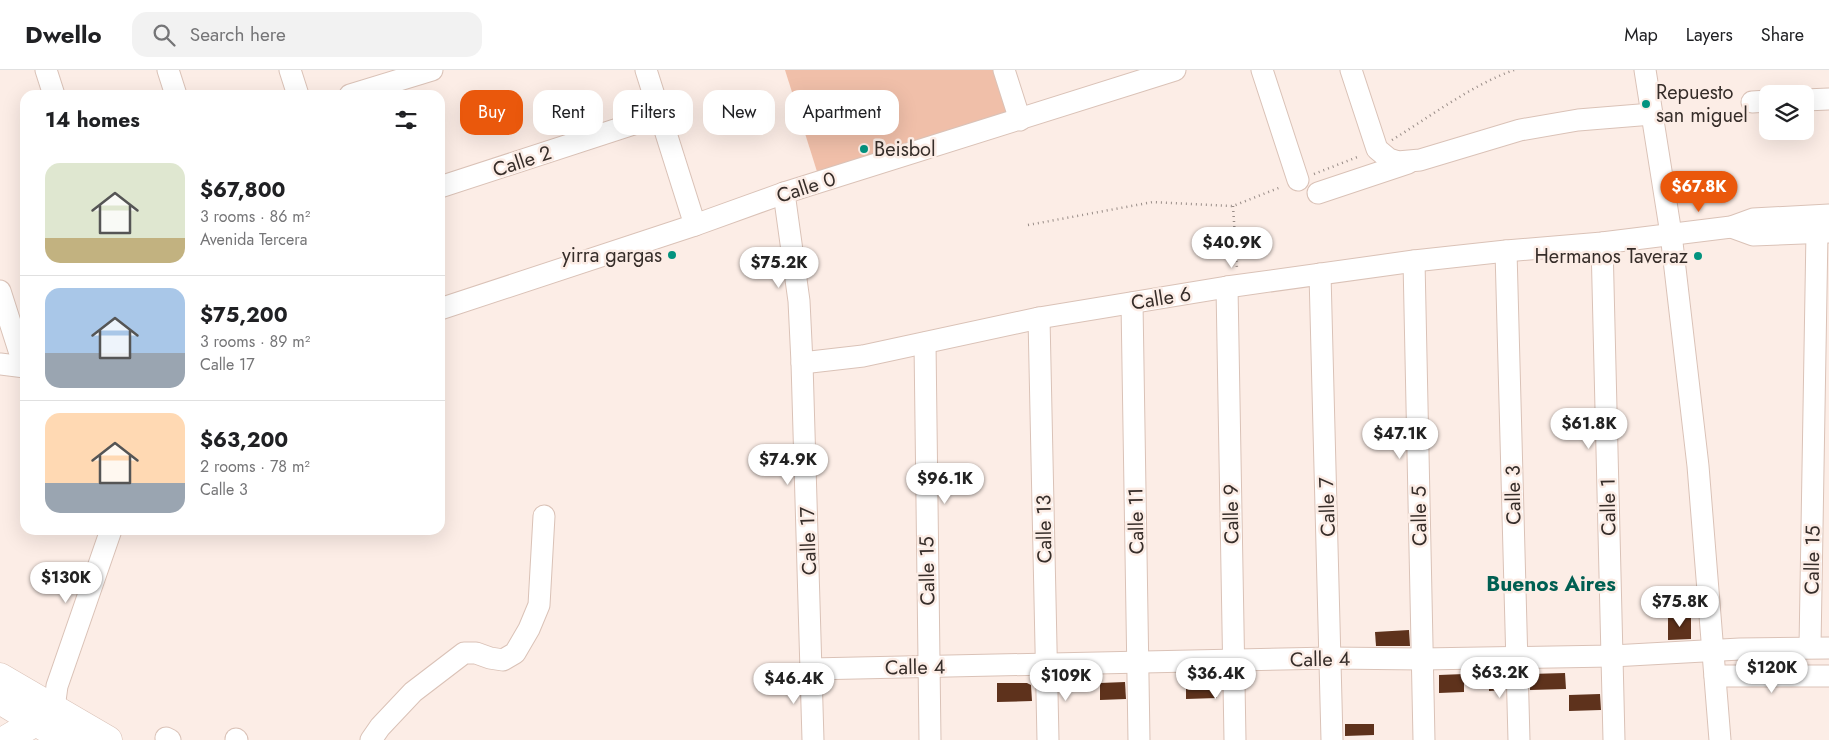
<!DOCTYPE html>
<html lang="en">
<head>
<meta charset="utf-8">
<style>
  body { margin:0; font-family:Jost,sans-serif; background:#f2f2f2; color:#202124; height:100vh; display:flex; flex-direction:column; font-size:19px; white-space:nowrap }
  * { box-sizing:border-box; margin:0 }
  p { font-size:16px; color:#757577 }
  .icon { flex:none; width:28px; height:28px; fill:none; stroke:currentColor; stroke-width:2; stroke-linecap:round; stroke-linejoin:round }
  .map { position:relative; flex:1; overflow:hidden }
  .panel { position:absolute; left:20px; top:20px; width:425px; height:445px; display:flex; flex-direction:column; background:#fff; border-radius:15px; box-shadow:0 5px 20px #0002 }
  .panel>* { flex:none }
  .top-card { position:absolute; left:460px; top:20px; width:475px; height:45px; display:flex; gap:10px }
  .controls { position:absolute; left:1759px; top:15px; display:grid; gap:10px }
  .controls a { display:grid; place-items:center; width:55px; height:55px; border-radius:10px; background:#fff; box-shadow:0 5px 20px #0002; font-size:25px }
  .price { position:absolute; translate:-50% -42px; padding:0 11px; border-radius:18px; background:#fff; color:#222; font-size:16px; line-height:32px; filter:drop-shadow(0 1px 2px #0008) }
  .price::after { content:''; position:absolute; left:50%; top:30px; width:15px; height:11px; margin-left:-8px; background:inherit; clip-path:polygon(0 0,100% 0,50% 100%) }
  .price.on { background:#ea580c; color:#fff }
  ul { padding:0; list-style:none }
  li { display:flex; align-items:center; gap:15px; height:125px; padding:0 25px }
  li+li { border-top:1px solid #e0e0e0 }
  li span { display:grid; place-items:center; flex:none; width:140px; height:100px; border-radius:15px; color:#555 }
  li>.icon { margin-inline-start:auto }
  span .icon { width:60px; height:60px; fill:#fffc; stroke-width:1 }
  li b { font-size:21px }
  h2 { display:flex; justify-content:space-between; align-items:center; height:60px; padding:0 25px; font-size:21px }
  .tag { padding:0 18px; border-radius:15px; background:#fff; box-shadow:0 5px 20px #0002; font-size:18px; line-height:45px }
  .tag.on { background:#ea580c; color:#fff }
  header { display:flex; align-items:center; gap:30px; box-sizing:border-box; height:70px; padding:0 25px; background:#fff; border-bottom:1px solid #e0e0e0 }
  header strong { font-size:24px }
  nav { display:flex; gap:28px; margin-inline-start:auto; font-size:18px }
  .search { width:350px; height:45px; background:#f2f2f2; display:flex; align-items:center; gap:12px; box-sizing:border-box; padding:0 18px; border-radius:15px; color:#757577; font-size:19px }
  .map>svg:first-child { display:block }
</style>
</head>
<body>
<header>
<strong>Dwello</strong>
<div class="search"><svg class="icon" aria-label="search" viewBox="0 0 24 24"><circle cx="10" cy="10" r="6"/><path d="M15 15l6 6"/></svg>Search here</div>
<nav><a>Map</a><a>Layers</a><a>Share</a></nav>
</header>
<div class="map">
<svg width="1829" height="670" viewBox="0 0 1829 670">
  <rect width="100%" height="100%" fill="#fcede6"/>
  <!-- green -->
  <polygon fill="#f0bfa9" points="785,0 1001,0 1015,47 820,111"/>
  <!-- building -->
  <g fill="#5e321c">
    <polygon points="1691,545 1691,569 1668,570 1668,546"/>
    <polygon points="1409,560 1410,576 1376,576 1375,562"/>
    <polygon points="1565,603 1566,619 1530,620 1530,604"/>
    <polygon points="1464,604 1464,622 1439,623 1439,605"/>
    <polygon points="1489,606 1504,606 1505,620 1489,621"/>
    <polygon points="1216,610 1217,628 1186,629 1186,611"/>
    <polygon points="1125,612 1126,629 1100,630 1100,613"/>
    <polygon points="997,613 1027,613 1031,615 1032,631 997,632"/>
    <polygon points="1600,624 1601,640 1569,641 1569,625"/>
    <polygon points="1345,654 1374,654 1374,665 1345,666"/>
  </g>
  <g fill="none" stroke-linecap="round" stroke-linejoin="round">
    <!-- minor casing -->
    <g stroke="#dac2b7" stroke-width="23">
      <g id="minor">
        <polyline points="46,0 54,25"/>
        <polyline points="168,0 176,25"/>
        <polyline points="290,0 298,25"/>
        <polyline points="646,0 695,155"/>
        <polyline points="1004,0 1020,50"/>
        <polyline points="1262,0 1298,110"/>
        <polyline points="1351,0 1377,79 1389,89 1398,92 1420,90 1520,60 1578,50 1652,44"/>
        <polyline points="1645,0 1671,164 1698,396 1720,670"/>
        <polyline points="350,25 432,0"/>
        <polyline points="1805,30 1829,29"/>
        <polyline points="1752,32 1768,31"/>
        <polyline points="440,117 661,45"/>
        <polyline points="784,123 799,231 802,293 813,670"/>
        <polyline points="1318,123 1408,93"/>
        <polyline points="1731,157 1753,165 1829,162"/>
        <polyline points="1602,173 1614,670"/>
        <polyline points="1506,181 1519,670"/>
        <polyline points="1414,191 1424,670"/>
        <polyline points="1320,204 1332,670"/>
        <polyline points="1227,217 1235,670"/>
        <polyline points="0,221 24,296"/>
        <polyline points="1132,233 1139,670"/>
        <polyline points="440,239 695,155 784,123 1175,0"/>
        <polyline points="1039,248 1048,670"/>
        <polyline points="925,273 930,670"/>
        <polyline points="802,293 863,286 1039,248 1227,217 1414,191 1506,181 1602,173 1731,157 1753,149 1829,145"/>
        <polyline points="0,294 25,297"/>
        <polyline points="1810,577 1817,162"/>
        <polyline points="811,599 1331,588 1422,589 1612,586 1740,579 1829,578"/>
        <polyline points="1715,606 1829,606"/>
        <polyline points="54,638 57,616 111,460"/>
        <polyline points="166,668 170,670"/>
        <polyline points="236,669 237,670"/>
        <polyline points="371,670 380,657 413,622 464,583 476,583 490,588 503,590 515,583 529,559 539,535 544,446"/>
      </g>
    </g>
    <!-- major casing -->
    <g stroke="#dac2b7" stroke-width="29">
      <polyline id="major" points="5,670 46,646 54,638"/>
    </g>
    <!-- highway casing -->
    <g stroke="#dac2b7" stroke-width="29">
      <g id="highway">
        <polyline points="0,607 108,670"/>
        <polyline points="0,630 66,670"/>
      </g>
    </g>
    <!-- path -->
    <g stroke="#988c87" stroke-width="2.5" stroke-dasharray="1 4" stroke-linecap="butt">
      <path d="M 1392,70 C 1431,46 1472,15 1514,0"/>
      <polyline points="1314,104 1360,86"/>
      <polyline points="1233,136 1237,199"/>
      <polyline points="1028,155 1153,132 1233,136 1281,117"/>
    </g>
    <!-- minor -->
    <use href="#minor" stroke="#fff" stroke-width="21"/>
    <!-- major -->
    <use href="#major" stroke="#fff" stroke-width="28"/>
    <!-- highway -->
    <use href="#highway" stroke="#fff" stroke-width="28"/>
  </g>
  <!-- markers -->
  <g fill="#03937f" stroke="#fcede6" stroke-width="2">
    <circle cx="1646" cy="34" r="5"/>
    <circle cx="864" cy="79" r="5"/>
    <circle cx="672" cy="185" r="5"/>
    <circle cx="1698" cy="186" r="5"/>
  </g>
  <g text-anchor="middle" stroke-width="5" stroke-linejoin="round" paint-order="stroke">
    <!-- poi labels -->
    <g font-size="20" fill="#362d29" stroke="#fcede6" text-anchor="start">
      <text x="1656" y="29">Repuesto<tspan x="1656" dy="23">san miguel</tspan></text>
      <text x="874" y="86">Beisbol</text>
      <text x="662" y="192" text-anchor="end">yirra gargas</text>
      <text x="1688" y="193" text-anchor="end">Hermanos Taveraz</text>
    </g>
    <!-- street labels -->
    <g font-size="20" fill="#362d29" stroke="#fcede6">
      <text transform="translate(522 91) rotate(-18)" y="7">Calle 2</text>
      <text transform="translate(806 117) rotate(-18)" y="7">Calle 0</text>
      <text transform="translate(1161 228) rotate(-9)" y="7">Calle 6</text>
      <text transform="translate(1513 425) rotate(-91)" y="7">Calle 3</text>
      <text transform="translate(1327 437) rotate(-92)" y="7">Calle 7</text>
      <text transform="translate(1608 437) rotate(-91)" y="7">Calle 1</text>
      <text transform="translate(1231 444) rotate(-91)" y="7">Calle 9</text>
      <text transform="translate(1419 446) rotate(-91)" y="7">Calle 5</text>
      <text transform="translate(1136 451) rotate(-91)" y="7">Calle 11</text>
      <text transform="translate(1044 459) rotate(-91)" y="7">Calle 13</text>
      <text transform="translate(808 471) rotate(-92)" y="7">Calle 17</text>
      <text transform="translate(1812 490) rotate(-89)" y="7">Calle 15</text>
      <text transform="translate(927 501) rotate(-91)" y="7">Calle 15</text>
      <text transform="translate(1320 589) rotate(-1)" y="7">Calle 4</text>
      <text transform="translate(915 597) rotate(-1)" y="7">Calle 4</text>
    </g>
    <!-- neighbourhood labels -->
    <g font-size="21" font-weight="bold" fill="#005f52" stroke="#fcede6">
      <text x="1551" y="521">Buenos Aires</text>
    </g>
  </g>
</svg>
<div class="controls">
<a><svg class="icon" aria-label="layers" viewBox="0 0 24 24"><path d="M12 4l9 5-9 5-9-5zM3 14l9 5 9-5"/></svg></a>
</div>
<b class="price on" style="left:1699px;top:143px">$67.8K</b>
<b class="price" style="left:1232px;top:199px">$40.9K</b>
<b class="price" style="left:779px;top:219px">$75.2K</b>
<b class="price" style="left:1589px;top:380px">$61.8K</b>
<b class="price" style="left:1400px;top:390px">$47.1K</b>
<b class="price" style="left:788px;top:416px">$74.9K</b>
<b class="price" style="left:945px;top:435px">$96.1K</b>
<b class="price" style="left:66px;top:534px">$130K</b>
<b class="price" style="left:1680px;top:558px">$75.8K</b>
<b class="price" style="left:1772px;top:624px">$120K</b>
<b class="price" style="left:1500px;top:629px">$63.2K</b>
<b class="price" style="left:1216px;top:630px">$36.4K</b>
<b class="price" style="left:1066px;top:632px">$109K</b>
<b class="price" style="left:794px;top:635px">$46.4K</b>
<div class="top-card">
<a class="tag on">Buy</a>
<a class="tag">Rent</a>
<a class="tag">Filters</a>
<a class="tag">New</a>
<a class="tag">Apartment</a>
</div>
<section class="panel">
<h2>14 homes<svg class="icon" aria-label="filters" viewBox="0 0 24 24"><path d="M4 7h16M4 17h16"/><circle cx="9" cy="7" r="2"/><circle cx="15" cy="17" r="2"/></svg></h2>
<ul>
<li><span style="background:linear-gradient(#dfe7d0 75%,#c2b280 0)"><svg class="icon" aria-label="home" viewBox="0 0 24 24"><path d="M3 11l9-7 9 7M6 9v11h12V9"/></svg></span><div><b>$67,800</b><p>3 rooms · 86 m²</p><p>Avenida Tercera</p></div></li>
<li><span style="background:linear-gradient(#a9c7e8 65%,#9aa5b1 0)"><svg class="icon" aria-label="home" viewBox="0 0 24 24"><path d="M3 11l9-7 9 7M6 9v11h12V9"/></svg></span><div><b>$75,200</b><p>3 rooms · 89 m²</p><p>Calle 17</p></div></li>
<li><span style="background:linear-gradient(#ffd9b3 70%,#9aa5b1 0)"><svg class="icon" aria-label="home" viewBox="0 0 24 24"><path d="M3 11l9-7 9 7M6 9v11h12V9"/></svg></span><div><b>$63,200</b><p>2 rooms · 78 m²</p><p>Calle 3</p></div></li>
</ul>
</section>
</div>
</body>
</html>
